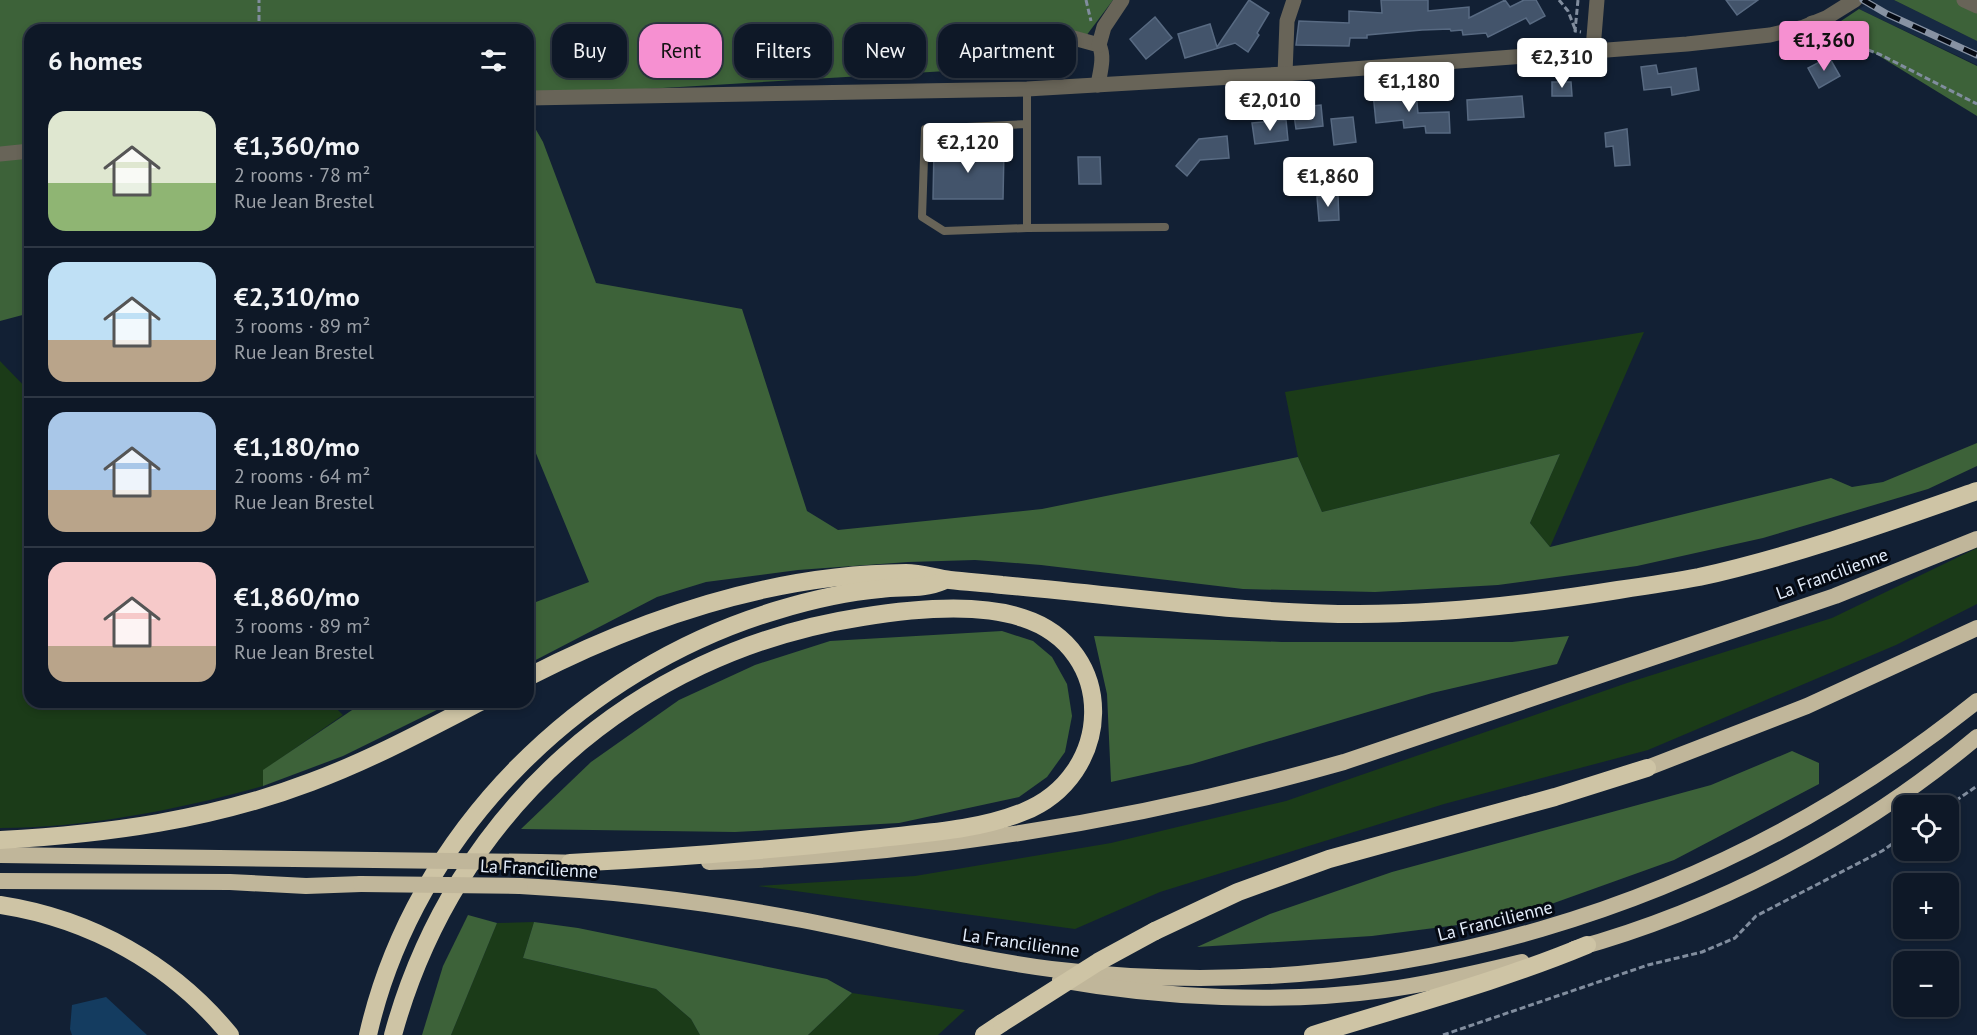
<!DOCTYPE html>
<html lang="en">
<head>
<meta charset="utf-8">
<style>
  body { margin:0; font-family:"PT Sans",sans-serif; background:#1c2533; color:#f1f3f6; height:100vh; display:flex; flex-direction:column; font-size:22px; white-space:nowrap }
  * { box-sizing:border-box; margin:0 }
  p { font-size:20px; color:#9ba0a7 }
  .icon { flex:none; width:33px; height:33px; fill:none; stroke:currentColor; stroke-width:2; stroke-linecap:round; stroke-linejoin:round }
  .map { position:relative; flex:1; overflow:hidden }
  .side { position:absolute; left:24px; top:24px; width:510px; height:684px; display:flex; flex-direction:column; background:#0e1827; border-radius:18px; box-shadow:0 3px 9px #0003,0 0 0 2px #2e3744 }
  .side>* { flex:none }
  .hud { position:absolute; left:552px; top:24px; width:570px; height:54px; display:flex; gap:12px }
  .tools { position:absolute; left:1893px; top:795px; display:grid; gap:12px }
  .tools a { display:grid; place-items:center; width:66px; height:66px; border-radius:12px; background:#0e1827; box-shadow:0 3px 9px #0003,0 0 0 2px #2e3744; font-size:30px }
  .price { position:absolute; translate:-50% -51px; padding:0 14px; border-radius:6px; background:#fff; color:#222; font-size:20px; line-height:39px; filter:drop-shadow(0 2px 3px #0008) }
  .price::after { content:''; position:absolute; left:50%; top:36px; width:18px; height:14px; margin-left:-9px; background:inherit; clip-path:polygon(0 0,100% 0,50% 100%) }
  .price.active { background:#f690d1; color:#111 }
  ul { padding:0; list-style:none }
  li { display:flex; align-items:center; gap:18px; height:150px; padding:0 24px }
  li+li { border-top:2px solid #2e3744 }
  li span { display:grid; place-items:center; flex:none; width:168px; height:120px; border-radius:18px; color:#555 }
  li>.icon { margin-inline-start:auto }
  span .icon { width:72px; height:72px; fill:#fffc; stroke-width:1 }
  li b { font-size:26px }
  h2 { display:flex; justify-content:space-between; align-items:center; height:72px; padding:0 24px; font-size:26px }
  .chip { padding:0 21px; border-radius:18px; background:#0e1827; box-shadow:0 3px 9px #0003,0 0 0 2px #2e3744; font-size:21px; line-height:54px }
  .chip.active { background:#f690d1; color:#111 }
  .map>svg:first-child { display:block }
</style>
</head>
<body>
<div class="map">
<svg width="1977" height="1035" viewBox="0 0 1977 1035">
  <rect width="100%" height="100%" fill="#122034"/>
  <!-- built -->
  <polygon fill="#172a43" points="1874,0 1894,0 1977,41 1977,65 1859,9"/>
  <!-- green -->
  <g fill="#1b3b18">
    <polygon points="1644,332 1550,547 1530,523 1560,454 1322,512 1298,457 1285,392"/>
    <path d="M 0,361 L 30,392 L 30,702 L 330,702 L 343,715 L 264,770 L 263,786 C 182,809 84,828 0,828 Z"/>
    <polygon points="1977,548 1977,604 1896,645 1648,750 1444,804 1160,892 1075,929 758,886 915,876 1111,843 1286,801 1627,683 1832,618"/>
    <polygon points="534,922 523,958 656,989 691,1019 700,1035 451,1035 497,923"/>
    <polygon points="852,993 965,1010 938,1035 808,1035"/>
  </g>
  <!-- forest -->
  <g fill="#3d6239">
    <polygon points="0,0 1113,0 1065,64 528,96 528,30 30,30 30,313 0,321"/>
    <polygon points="1894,0 1977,0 1977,41"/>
    <polygon points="1859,9 1977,66 1977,116 1832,27"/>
    <polygon points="528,121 531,121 543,142 596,283 742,309 807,511 838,530 1042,509 1298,457 1322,512 1560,454 1530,523 1550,547 1831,478 1852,487 1883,482 1977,443 1977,466 1928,489 1763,538 1637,566 1498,585 1375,592 1243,589 1041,565 975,560 908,562 798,570 706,582 657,597 528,664 528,605 589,582 528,434"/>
    <polygon points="1002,631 1033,641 1052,657 1067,684 1072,716 1065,752 1047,777 1019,797 899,823 735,832 521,829 591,762 679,700 755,665 830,641"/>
    <polygon points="1094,636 1282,642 1512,642 1569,636 1557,664 1432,693 1192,764 1111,782 1107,694"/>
    <polygon points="364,702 453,702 343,756 263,786 263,770"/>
    <polygon points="1792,751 1819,763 1819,784 1674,860 1512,918 1372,936 1197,947 1270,914 1392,872 1711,785"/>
    <polygon points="468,915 497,923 451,1035 422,1035 443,966"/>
    <polygon points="534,922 578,928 827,979 852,993 808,1035 700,1035 691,1019 656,989 523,958"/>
  </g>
  <!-- water -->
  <polygon fill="#143c60" points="106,997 147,1035 72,1035 70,1029 72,1005"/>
  <!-- building -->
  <g fill="#43546b" stroke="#586a82" stroke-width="1.5">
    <polygon points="1249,0 1269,13 1257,33 1259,35 1248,52 1235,43 1185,58 1178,34 1210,24 1217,47"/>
    <polygon points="1381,0 1428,0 1428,11 1469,7 1469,18 1505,0 1510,7 1524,0 1536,0 1545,16 1530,24 1526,18 1488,37 1486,33 1463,35 1462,30 1451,31 1450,29 1422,30 1367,35 1367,38 1350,38 1349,46 1296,45 1299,21 1349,23 1349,11 1382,13"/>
    <polygon points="1726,0 1758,0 1737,15"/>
    <polygon points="1155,17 1172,38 1146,59 1130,39"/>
    <polygon points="1829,57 1840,76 1819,88 1808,68"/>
    <polygon points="1656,65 1658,74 1696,68 1699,90 1672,95 1671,87 1644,90 1641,67"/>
    <polygon points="1552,82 1571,82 1572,96 1552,96"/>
    <polygon points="1389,91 1390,95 1416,93 1418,113 1449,112 1450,133 1426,133 1425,126 1404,128 1403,120 1376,123 1373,93"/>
    <polygon points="1522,96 1524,117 1468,120 1467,100"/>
    <polygon points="1321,105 1323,126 1296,129 1293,108"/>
    <polygon points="1353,117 1356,142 1334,145 1331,119"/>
    <polygon points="1286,120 1288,140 1255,144 1252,123"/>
    <polygon points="1627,129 1630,165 1615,166 1613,146 1606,147 1605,133"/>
    <polygon points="1227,136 1229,158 1200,160 1187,176 1176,166 1199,139"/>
    <polygon points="934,149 1004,149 1003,199 933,199"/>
    <polygon points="1078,157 1100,157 1101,184 1079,184"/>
    <polygon points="1338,195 1339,220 1319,221 1317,197"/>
  </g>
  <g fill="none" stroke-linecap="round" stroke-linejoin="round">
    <!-- path -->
    <g stroke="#818d9e" stroke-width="3" stroke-dasharray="6 3" stroke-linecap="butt">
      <polyline points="1086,0 1091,21"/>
      <polyline points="1559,0 1568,11 1575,29"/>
      <polyline points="1578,0 1575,31 1581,32"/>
      <polyline points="259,30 259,0"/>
      <polyline points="1843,40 1881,55 1977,104"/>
      <polyline points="1948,806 1977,786"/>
      <polyline points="1443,1035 1648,965 1702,952 1735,938 1756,916 1882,851 1904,836"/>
    </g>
    <!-- service -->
    <g stroke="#686458" stroke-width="8">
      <polyline points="1027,89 1027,228 944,231 922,217 925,129 1027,124"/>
      <polyline points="1027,228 1165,227"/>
    </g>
    <!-- minor -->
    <g stroke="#686458" stroke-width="15">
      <polyline points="1964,0 1977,6"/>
      <polyline points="1812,23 1831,36"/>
      <path d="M 1059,34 L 1099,45 C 1105,57 1100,72 1098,85"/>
      <polyline points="1099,45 1104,27 1122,0"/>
      <polyline points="1593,49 1597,0"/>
      <polyline points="1285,74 1287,21 1294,0"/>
    </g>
    <!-- tertiary -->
    <g stroke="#686458" stroke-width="15">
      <polyline points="528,98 1027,89 1285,74 1687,44 1770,35 1804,27 1826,18 1855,0"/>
      <polyline points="0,154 30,151"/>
    </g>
    <!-- trunk -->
    <g stroke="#c0b69a" stroke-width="16">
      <polyline points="1647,768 1807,706 1977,628"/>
      <polyline points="0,855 375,860"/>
      <polyline points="540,862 584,863"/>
      <path d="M 709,862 C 925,855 1136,821 1344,762 L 1835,596 L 1977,539"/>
      <polyline points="0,881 230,882 306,886 361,884"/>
      <path d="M 520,886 C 614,891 708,902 802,920 C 885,936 966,958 1051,969 C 1385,1009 1715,912 1977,701"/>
      <path d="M 1574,949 C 1719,909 1862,834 1977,737"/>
      <path d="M 1060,980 C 1161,998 1282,1004 1384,990 C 1430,984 1477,973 1522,962"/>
    </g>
    <!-- motorway -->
    <g stroke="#cec4a5" stroke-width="18">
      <path d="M 528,677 C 645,617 773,574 906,573 C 921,573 935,578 950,580 C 967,582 985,583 1002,585 C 1121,595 1239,614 1359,614 C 1446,614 1532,604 1618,590 C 1645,586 1672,582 1699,577 C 1794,556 1886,523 1977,491"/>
      <path d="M 0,840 C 107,834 211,820 311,782 C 370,760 424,731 480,702"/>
      <path d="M 0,905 C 91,919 172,964 230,1035"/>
      <polyline points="1155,931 1238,892 1329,859 1555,797 1647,768"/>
      <path d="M 368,1035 C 414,832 582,668 778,610 C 811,600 846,592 880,589 C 902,586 922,590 943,581"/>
      <path d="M 393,1035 C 454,812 634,652 862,617 C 911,609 976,602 1023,618 C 1119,649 1114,776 1023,812 C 976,831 921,833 871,839 C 771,850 671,858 570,863"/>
      <polyline points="984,1035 1002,1023"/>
      <path d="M 1313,1035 C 1405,1006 1498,982 1587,945"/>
    </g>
    <!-- rail casing -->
    <g stroke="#8792a3" stroke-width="7">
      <polyline id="rail" points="1863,0 1887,14 1977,55"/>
    </g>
    <!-- rail -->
    <use href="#rail" stroke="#050a13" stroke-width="4.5" stroke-dasharray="14" stroke-linecap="butt"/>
    <!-- trunk-bridge -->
    <g stroke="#c0b69a" stroke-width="16">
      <polyline points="375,860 540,862"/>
      <polyline points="361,884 520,886"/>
    </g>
    <!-- motorway-bridge -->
    <polyline stroke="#cec4a5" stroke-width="18" points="1002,1023 1098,962 1155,931"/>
  </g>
  <g text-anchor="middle" stroke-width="6" stroke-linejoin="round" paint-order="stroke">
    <!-- street labels -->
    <g font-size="18" fill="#e3edfb" stroke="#050a13">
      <text transform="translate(1832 574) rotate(-20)" y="6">La Francilienne</text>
      <text transform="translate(539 869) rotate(3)" y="6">La Francilienne</text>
      <text transform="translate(1495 921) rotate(-14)" y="6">La Francilienne</text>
      <text transform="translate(1021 943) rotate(8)" y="6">La Francilienne</text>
    </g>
  </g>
</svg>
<div class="tools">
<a><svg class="icon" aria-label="locate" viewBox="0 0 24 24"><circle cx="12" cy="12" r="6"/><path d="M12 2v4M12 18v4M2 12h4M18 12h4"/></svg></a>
<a>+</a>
<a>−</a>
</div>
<b class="price active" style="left:1824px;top:72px">€1,360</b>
<b class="price" style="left:1562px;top:89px">€2,310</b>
<b class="price" style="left:1409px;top:113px">€1,180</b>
<b class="price" style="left:1270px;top:132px">€2,010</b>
<b class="price" style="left:968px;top:174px">€2,120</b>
<b class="price" style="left:1328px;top:208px">€1,860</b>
<div class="hud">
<a class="chip">Buy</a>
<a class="chip active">Rent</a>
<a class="chip">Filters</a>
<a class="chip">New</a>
<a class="chip">Apartment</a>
</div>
<section class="side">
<h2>6 homes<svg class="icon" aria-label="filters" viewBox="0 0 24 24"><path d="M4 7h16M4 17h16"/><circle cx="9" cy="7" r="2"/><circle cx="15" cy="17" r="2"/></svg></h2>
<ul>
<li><span style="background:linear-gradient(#dfe7d0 60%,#8fb573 0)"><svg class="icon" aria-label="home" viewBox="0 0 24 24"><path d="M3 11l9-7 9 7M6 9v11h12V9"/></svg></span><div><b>€1,360/mo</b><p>2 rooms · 78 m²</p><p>Rue Jean Brestel</p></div></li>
<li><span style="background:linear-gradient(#bfe0f5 65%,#b9a48a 0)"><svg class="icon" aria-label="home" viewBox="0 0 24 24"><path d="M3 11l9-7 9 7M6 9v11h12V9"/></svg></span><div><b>€2,310/mo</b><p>3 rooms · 89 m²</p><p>Rue Jean Brestel</p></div></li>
<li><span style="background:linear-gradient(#a9c7e8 65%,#b9a48a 0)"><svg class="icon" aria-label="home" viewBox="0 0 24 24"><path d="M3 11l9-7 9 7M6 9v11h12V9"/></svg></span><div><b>€1,180/mo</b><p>2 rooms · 64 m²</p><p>Rue Jean Brestel</p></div></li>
<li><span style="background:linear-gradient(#f6c9c9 70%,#b9a48a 0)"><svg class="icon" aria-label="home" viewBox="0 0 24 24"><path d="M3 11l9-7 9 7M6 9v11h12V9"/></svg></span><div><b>€1,860/mo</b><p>3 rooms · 89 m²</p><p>Rue Jean Brestel</p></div></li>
</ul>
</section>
</div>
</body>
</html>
